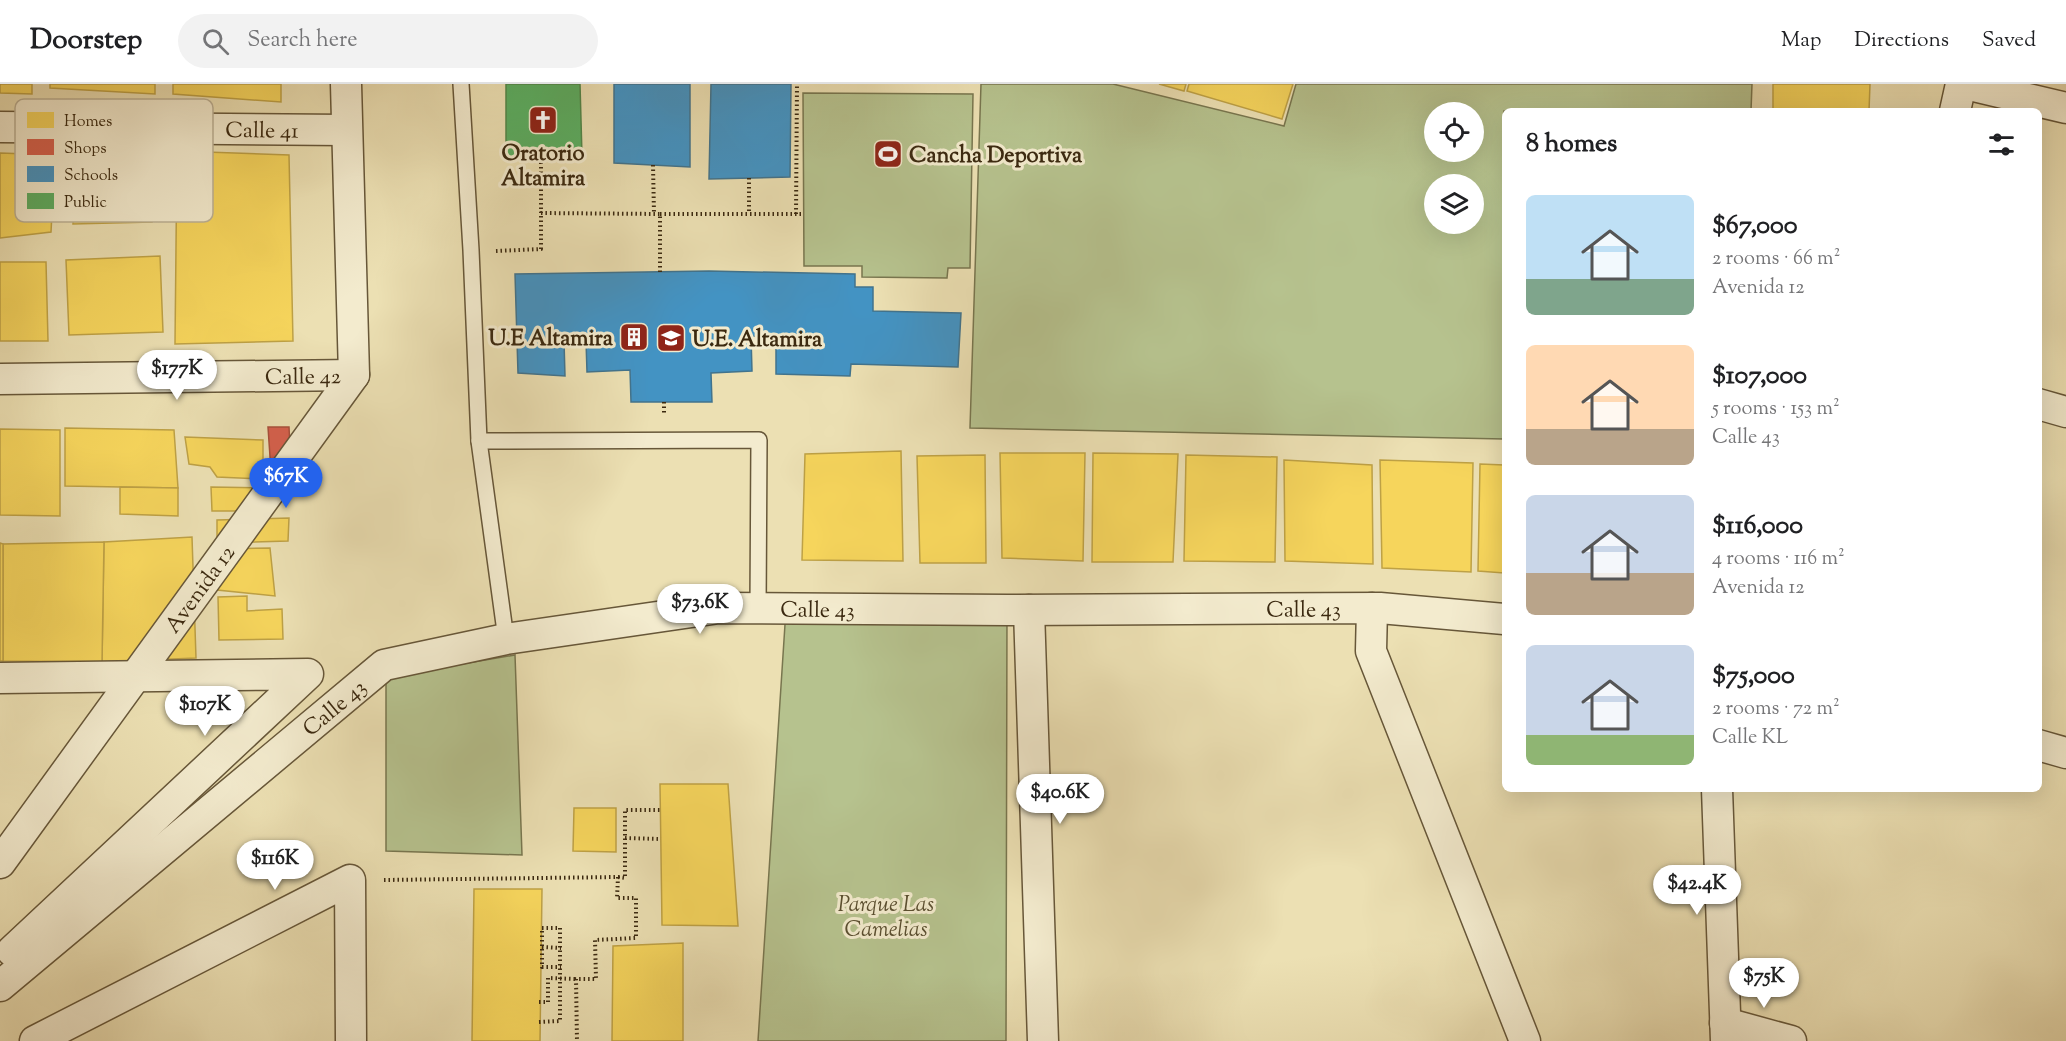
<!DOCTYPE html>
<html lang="en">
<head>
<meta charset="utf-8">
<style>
  body { margin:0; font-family:"Sorts Mill Goudy",serif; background:#f2f2f2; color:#202124; height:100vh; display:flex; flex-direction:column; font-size:22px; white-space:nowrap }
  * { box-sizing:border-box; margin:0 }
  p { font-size:20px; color:#757577 }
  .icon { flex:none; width:33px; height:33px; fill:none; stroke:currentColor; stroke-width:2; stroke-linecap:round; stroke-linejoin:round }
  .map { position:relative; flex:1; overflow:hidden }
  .side { position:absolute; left:1502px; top:24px; width:540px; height:684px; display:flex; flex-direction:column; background:#fff; border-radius:9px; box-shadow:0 6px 24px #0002 }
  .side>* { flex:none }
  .fabs { position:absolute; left:1424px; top:18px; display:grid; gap:12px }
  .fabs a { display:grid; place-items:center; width:60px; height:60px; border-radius:50%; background:#fff; box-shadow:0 6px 24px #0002; font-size:30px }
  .price { position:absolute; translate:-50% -51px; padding:0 14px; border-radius:21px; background:#fff; color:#222; font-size:20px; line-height:39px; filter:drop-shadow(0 2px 3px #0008) }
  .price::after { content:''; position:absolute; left:50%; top:36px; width:18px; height:14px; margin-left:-9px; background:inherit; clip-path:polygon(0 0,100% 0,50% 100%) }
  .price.on { background:#2563eb; color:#fff }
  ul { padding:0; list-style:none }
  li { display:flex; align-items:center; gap:18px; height:150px; padding:0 24px }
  li span { display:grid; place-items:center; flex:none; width:168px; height:120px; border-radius:9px; color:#555 }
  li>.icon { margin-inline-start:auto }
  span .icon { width:72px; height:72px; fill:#fffc; stroke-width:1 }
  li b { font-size:26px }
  h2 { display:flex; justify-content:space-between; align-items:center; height:72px; padding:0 24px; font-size:26px }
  header { display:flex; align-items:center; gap:36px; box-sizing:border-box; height:84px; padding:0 30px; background:#fff; border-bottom:2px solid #e0e0e0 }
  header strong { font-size:28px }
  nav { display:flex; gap:33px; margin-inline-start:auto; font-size:21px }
  .search { width:420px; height:54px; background:#f2f2f2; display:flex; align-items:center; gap:15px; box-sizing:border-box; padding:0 21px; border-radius:33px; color:#757577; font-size:22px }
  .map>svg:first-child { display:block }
</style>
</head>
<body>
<header>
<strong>Doorstep</strong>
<div class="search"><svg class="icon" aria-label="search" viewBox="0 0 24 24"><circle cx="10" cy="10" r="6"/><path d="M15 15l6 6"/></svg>Search here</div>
<nav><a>Map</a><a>Directions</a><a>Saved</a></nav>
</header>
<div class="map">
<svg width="2066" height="957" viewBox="0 0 2066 957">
  <rect width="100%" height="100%" fill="#ece0b3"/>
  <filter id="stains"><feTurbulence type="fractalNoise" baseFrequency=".00333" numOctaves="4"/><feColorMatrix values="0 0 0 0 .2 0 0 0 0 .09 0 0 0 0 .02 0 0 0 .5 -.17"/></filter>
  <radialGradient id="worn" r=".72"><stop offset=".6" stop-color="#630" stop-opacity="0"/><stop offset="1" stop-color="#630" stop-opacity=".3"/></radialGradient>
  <!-- green -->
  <g fill="#b6c28e" stroke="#78764f" stroke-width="1.5" fill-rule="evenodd">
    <path d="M 981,0 L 1113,0 L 1284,42 L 1296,0 L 1752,0 L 1751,27 L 1504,27 L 1504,355 L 970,344 ZM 1473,28 L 1473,68 L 1434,68 L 1434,28 ZM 1473,100 L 1473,140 L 1434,140 L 1434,100 Z"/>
    <polygon points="803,9 973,10 970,184 948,184 947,194 862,193 862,182 804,182"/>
    <polygon points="786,525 1007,526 1006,957 758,957"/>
    <polygon points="515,571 522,771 386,767 386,593"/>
  </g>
  <!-- homes -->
  <g fill="#f6d55c" stroke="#bea145" stroke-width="1.5">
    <polygon points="0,0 32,0 32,10 0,9"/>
    <polygon points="50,0 155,0 155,10 50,4"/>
    <polygon points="173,0 281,0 281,18 173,10"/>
    <polygon points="1159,0 1186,0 1184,7"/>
    <polygon points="1189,0 1293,0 1282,35 1187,7"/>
    <polygon points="1773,0 1870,0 1869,27 1773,27"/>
    <polygon points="177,67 289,71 293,257 175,260"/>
    <polygon points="0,69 55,71 51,148 0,154"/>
    <polygon points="75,89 153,90 152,138 73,140"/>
    <polygon points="160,172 163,248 69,251 66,176"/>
    <polygon points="0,178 46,178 48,257 0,257"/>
    <polygon points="65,344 174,346 178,404 65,402"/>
    <polygon points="0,345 60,346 60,432 0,431"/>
    <polygon points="185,353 263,356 263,395 217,393 210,383 189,380"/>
    <polygon points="901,367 903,477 802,476 805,370"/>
    <polygon points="1000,369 1085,369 1083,477 1002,474"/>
    <polygon points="1093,369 1178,370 1173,478 1092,478"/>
    <polygon points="985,371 986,479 920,479 917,372"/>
    <polygon points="1186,371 1277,373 1275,478 1184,477"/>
    <polygon points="1284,376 1372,381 1373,480 1285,477"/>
    <polygon points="1380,376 1473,379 1471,488 1382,484"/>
    <polygon points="1480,380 1504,381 1504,489 1478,487"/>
    <polygon points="120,403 178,404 178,432 120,430"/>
    <polygon points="211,403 271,404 273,427 212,427"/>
    <polygon points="289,434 288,457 217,459 217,436"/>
    <polygon points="192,453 196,574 102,578 104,458"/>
    <polygon points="104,458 102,578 3,577 3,460"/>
    <polygon points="0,459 3,460 3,577 0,577"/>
    <polygon points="270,464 275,512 217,506 218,465"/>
    <polygon points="247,512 247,527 282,525 283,555 219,556 218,513"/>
    <polygon points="660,700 728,700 738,842 662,841"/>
    <polygon points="574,724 616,724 616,768 573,767"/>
    <polygon points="474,805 542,805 540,957 472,957"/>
    <polygon points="683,859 683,957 612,957 613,862"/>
  </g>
  <!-- shops -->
  <polygon fill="#d6604d" stroke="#a8503b" stroke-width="1.5" points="268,343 289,343 292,403 272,402"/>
  <!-- schools -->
  <g fill="#4393c3" stroke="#41738d" stroke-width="1.5">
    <polygon points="614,0 690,0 690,83 614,79"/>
    <polygon points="711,0 791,0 790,93 709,95"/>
    <polygon points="709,187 855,190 855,203 873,203 873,227 961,229 958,283 851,280 850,292 776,290 776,254 751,252 752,287 711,289 712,318 631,318 630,286 587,288 586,257 564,257 565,292 518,289 515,190"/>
  </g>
  <!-- public -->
  <polygon fill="#5aae61" stroke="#518649" stroke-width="1.5" points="506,0 580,0 582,72 506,76"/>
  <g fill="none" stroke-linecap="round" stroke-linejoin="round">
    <!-- service casing -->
    <g stroke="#675739" stroke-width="18">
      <g id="service">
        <polyline points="461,0 471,166 479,357 759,356 758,525"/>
        <polyline points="479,357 506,555"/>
      </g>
    </g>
    <!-- minor casing -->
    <g stroke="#675739" stroke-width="33">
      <g id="minor">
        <polyline points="1965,0 2066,24"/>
        <polyline points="1955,27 1961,0"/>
        <path id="s1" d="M 0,43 L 346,46"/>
        <path id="s2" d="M 0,295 L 354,291"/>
        <polyline points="2038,320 2066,328"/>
        <polyline points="1372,524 1371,567 1525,957"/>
        <polyline points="1029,526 1043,957"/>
        <polyline points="0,594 308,590 12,867"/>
        <polyline points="2038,661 2066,669"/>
        <polyline points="1717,705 1726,957"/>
        <path id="s3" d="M 0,779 L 354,291 L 346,0"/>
        <path id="s4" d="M 0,902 L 384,581 L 506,555 L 719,524 L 1007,526 L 1380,524 L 1504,535"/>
        <polyline points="1725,939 1791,957"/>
        <polyline points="35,957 350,796 351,957"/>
      </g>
    </g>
    <!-- path -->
    <g stroke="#3b2910" stroke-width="4" stroke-dasharray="1.5 3" stroke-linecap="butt">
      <polyline points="541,74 541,129"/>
      <polyline points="653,81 654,130"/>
      <polyline points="749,94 749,130"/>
      <polyline points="660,130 803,130"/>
      <polyline points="796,130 797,0"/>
      <polyline points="496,167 541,165 541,129 660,130 660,188"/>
      <polyline points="664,318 664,331"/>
      <polyline points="625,754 661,755"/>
      <polyline points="618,793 625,794 625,726 660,726"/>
      <polyline points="384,796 618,793 617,814 636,814 636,854 595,856 596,895 576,895 577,957"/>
      <polyline points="542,863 561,864"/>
      <polyline points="539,918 548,918 548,894 576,895"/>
      <polyline points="539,938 560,937 560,844 542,844 542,883 561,883"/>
    </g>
    <!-- service -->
    <use href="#service" stroke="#f3ebce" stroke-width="15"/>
    <!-- minor -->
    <use href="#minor" stroke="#f3ebce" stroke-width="30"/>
  </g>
  <!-- icons -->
  <defs>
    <g id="church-square" transform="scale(1.5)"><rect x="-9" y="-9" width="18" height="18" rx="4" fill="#8f2418" stroke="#f3ebce"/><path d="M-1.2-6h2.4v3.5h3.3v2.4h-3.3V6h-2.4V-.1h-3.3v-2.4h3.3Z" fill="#fff"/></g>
    <g id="stadium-square" transform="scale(1.5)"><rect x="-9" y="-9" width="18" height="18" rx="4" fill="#8f2418" stroke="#f3ebce"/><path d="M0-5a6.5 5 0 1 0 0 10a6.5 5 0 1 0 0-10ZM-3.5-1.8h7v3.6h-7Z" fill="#fff"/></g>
    <g id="building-square" transform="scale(1.5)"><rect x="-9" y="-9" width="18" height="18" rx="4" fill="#8f2418" stroke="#f3ebce"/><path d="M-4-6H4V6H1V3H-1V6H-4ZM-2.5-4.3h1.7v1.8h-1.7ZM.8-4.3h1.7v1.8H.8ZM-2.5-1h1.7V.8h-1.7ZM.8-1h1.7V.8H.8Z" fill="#fff"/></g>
    <g id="school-square" transform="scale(1.5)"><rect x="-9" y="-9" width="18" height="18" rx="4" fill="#8f2418" stroke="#f3ebce"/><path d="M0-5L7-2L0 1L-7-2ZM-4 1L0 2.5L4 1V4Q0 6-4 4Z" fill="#fff"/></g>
  </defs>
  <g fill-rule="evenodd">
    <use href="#church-square" x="543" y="36"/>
    <use href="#stadium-square" x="888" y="70"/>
    <use href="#building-square" x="634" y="253"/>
    <use href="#school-square" x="671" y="254"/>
  </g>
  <g text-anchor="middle" stroke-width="6" stroke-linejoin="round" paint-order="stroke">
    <!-- street labels -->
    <g font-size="22" fill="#3b2910" stroke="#f3ebce">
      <text dy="8" stroke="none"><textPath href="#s1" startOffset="262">Calle 41</textPath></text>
      <text dy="8" stroke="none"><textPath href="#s2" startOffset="303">Calle 42</textPath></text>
      <text dy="8" stroke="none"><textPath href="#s3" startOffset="339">Avenida 12</textPath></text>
      <text dy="8" stroke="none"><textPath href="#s4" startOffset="939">Calle 43</textPath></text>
      <text dy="8" stroke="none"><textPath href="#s4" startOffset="1425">Calle 43</textPath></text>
      <text dy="8" stroke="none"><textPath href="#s4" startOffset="435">Calle 43</textPath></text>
    </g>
    <!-- poi labels -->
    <g font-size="22" font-weight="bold" fill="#3b2910" stroke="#f3ebce" text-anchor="start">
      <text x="543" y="76" text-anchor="middle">Oratorio<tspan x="543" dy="25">Altamira</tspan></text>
      <text x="909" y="78">Cancha Deportiva</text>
      <text x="613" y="261" text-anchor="end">U.E Altamira</text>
      <text x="692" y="262">U.E. Altamira</text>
    </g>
    <!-- park labels -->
    <g font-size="22" font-style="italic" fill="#5a4f30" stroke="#f3ebce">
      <text x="886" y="827">Parque Las<tspan x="886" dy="25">Camelias</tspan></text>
    </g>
  </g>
  <!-- legend -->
  <rect x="15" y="15" width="198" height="123" rx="9" fill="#f3ebce" stroke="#bcb195" stroke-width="1.5"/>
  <rect x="27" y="28" width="27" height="16" fill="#f6d55c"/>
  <rect x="27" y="55" width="27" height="16" fill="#d6604d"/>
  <rect x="27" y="82" width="27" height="16" fill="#4393c3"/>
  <rect x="27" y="109" width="27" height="16" fill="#5aae61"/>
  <g font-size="16" fill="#3b2910">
    <text x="64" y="42">Homes</text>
    <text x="64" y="69">Shops</text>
    <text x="64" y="96">Schools</text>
    <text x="64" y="123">Public</text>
  </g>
  <rect width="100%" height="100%" filter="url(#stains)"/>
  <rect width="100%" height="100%" fill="url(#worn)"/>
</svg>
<div class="fabs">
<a><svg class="icon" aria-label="locate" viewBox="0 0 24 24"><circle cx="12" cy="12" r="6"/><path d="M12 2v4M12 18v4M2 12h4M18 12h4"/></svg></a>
<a><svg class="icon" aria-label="layers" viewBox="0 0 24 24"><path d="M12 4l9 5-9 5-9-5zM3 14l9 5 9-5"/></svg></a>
</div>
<b class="price" style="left:177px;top:317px">$177K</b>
<b class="price on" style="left:286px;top:425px">$67K</b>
<b class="price" style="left:700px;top:551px">$73.6K</b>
<b class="price" style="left:205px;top:653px">$107K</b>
<b class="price" style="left:1060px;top:741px">$40.6K</b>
<b class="price" style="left:275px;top:807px">$116K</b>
<b class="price" style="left:1697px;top:832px">$42.4K</b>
<b class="price" style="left:1764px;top:925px">$75K</b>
<section class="side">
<h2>8 homes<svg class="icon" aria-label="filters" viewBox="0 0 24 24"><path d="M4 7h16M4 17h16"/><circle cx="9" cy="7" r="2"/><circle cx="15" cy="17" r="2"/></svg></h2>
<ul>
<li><span style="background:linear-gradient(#bfe0f5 70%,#7fa58c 0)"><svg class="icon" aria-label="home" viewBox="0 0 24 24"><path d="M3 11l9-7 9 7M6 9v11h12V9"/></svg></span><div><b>$67,000</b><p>2 rooms · 66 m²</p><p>Avenida 12</p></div></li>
<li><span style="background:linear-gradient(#ffd9b3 70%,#b9a48a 0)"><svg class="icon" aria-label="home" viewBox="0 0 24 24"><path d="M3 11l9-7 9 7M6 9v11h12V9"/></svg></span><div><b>$107,000</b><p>5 rooms · 153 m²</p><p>Calle 43</p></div></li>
<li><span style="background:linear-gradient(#c9d6e8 65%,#b9a48a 0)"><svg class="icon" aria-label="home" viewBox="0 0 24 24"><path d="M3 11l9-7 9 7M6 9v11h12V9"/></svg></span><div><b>$116,000</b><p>4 rooms · 116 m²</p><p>Avenida 12</p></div></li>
<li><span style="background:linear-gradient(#c9d6e8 75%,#8fb573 0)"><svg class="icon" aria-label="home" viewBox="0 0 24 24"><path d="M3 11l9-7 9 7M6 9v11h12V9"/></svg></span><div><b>$75,000</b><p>2 rooms · 72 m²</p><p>Calle KL</p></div></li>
</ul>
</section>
</div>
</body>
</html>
